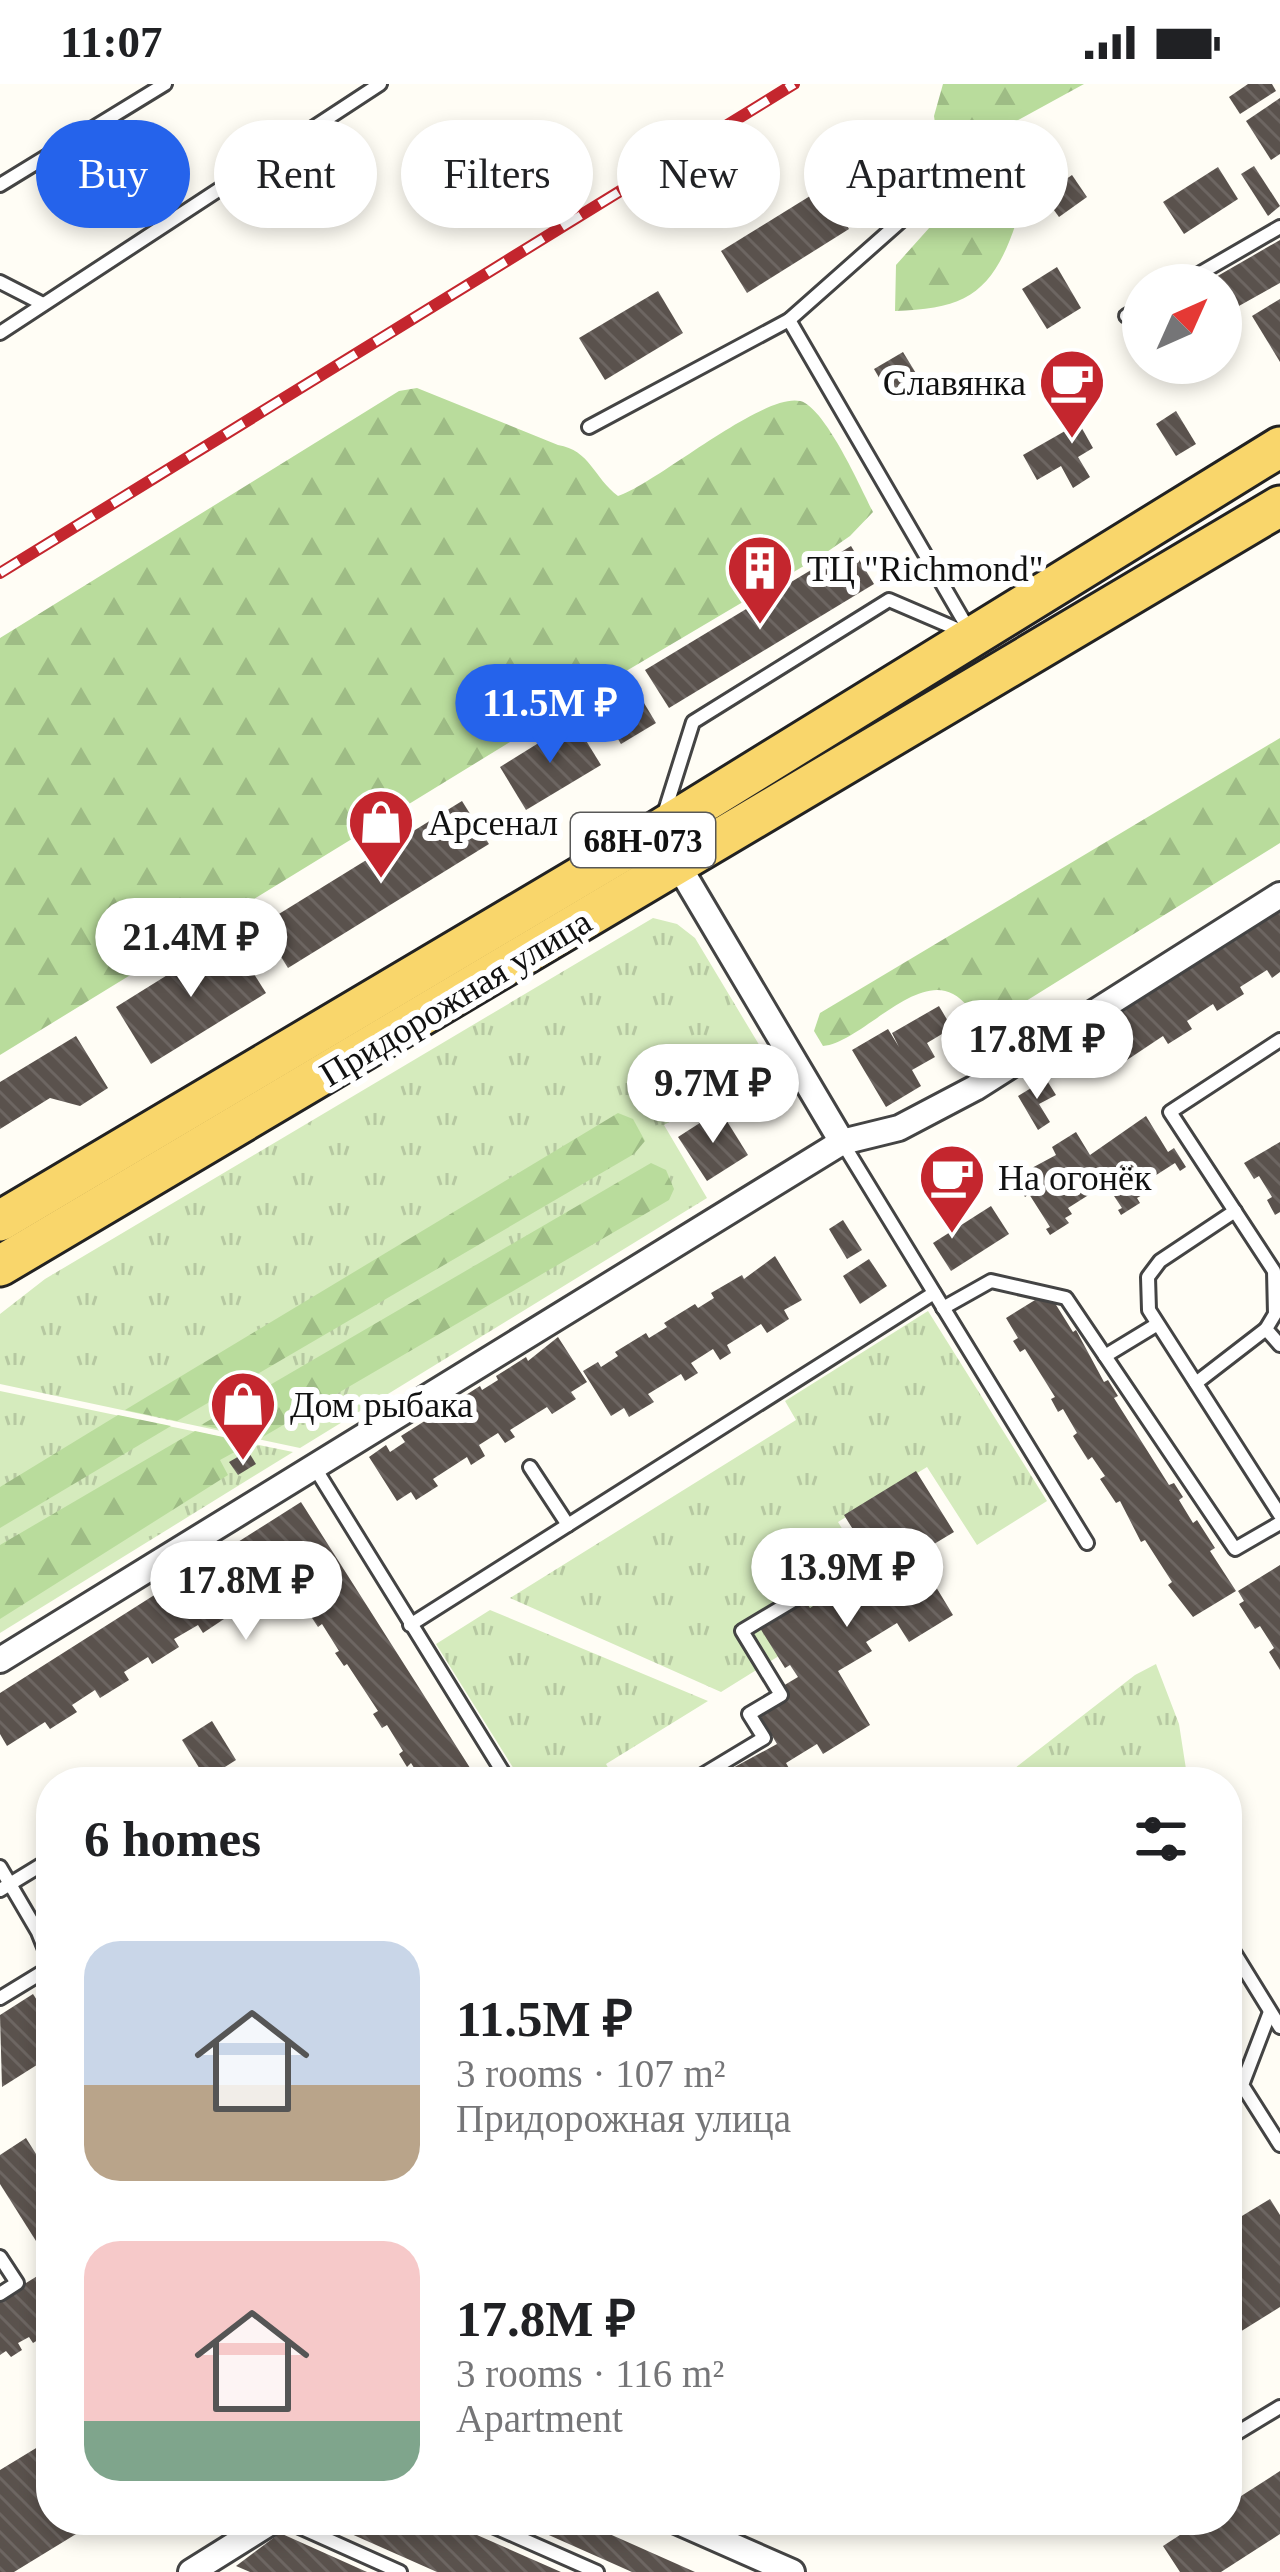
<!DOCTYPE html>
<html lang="en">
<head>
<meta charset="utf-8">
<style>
  body { margin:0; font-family:Georgia,serif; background:#f6f6f6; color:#202124; height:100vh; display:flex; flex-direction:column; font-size:45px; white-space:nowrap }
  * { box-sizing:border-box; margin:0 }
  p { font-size:39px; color:#757577 }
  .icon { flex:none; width:66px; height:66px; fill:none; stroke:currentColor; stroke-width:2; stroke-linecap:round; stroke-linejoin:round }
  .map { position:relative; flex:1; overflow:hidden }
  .sheet { position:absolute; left:36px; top:1683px; width:1206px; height:768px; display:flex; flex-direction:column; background:#fff; border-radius:48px; box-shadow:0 6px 18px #0003 }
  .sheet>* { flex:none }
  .banner { position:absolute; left:36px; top:36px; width:1209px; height:108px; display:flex; gap:24px }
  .needle { width:78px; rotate:45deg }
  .controls { position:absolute; left:1122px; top:180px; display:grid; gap:24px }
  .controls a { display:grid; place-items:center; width:120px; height:120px; border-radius:50%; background:#fff; box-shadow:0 6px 18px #0003; font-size:60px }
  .price { position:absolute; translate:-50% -102px; padding:0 27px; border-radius:42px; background:#fff; color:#222; font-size:39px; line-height:78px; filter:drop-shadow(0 3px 6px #0008) }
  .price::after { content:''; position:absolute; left:50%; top:72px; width:36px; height:27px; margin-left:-18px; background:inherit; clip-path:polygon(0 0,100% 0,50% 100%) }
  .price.current { background:#2563eb; color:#fff }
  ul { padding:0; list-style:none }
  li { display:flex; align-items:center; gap:36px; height:300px; padding:0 48px }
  li span { display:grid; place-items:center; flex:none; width:336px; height:240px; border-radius:36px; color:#555 }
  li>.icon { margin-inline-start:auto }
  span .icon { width:144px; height:144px; fill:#fffc; stroke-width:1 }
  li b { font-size:51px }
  h2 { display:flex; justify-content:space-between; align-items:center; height:144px; padding:0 48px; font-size:51px }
  .tag { padding:0 42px; border-radius:54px; background:#fff; box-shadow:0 6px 18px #0003; font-size:42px; line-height:108px }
  .tag.current { background:#2563eb; color:#fff }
  .status { display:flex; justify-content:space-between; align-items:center; height:84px; padding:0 60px; background:#fff; direction:ltr }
  .status svg { height:33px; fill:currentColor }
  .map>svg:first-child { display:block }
</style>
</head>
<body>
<div class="status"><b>11:07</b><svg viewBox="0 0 49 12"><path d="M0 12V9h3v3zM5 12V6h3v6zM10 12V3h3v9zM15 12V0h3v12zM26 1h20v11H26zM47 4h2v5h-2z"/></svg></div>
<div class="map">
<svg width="1280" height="2488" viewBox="0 0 1280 2488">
  <defs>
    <pattern id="grass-tufts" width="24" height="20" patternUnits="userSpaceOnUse" patternTransform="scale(3)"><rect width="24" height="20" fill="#d5ebbd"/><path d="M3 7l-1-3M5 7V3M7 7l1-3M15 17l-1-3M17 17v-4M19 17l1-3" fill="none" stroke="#b6c8a1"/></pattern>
    <pattern id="forest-firs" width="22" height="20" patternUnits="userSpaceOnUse" patternTransform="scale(3)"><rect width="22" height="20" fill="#b9dc9c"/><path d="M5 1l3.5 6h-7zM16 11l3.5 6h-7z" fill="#9ebc85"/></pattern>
    <pattern id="building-back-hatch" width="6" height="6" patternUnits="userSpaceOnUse" patternTransform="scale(3)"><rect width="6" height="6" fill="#5a524d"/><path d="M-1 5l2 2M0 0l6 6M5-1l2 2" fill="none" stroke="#6d6662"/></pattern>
  </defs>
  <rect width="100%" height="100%" fill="#fffdf5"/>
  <!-- grass -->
  <g fill="url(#grass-tufts)">
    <polygon points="653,834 677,840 695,854 770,979 664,1041 707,1114 300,1364 0,1300 0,1230 45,1195"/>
    <polygon points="928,1227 1047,1417 977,1461 927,1383 838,1438 881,1508 721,1608 510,1514 796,1336 785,1317"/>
    <polygon points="0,1307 293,1368 0,1549"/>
    <polygon points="490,1526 708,1617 606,1680 616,1698 522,1698 436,1560"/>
    <polygon points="1156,1580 1179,1640 1188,1698 1156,1698 1152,1692 1141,1698 997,1698 1135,1591"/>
  </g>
  <!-- forest -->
  <g fill="url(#forest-firs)">
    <path d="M 943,0 L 1084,0 L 976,59 L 964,79 L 984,109 L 1016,139 C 993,208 967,225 895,227 L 896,181 L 947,124 L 934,32 Z"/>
    <path d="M 417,304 L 558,361 C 590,366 594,394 618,412 C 657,400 772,300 805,319 C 829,333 860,402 873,428 L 850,452 L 824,470 L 611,596 L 0,971 L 0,554 L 399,307 Z"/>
    <path d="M 1280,654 L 1280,759 L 989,940 C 973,933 967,917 953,910 C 914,889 860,959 823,962 L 814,947 L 820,929 Z"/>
    <polygon points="618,1029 633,1035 645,1057 634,1070 177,1337 125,1326"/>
    <polygon points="651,1079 666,1086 674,1105 669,1116 261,1354 201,1341"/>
    <polygon points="118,1331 171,1342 0,1444 0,1403"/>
    <polygon points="195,1347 251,1359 220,1376 228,1391 0,1535 0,1461"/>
  </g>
  <!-- building -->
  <g fill="url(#building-back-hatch)">
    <polygon points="1248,0 1272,0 1276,7 1240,30 1229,13"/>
    <polygon points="1280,14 1280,70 1271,76 1246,37"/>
    <polygon points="1010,60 1030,88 1010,103 990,74"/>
    <polygon points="1254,82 1280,122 1268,132 1241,90"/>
    <polygon points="889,83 905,106 890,115 875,92"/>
    <polygon points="1218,83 1238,115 1184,150 1163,118"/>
    <polygon points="1072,91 1087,113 1059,133 1043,111"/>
    <polygon points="823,104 849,145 747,209 721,167"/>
    <polygon points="1280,156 1280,199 1221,232 1221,201 1202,201"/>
    <polygon points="1057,183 1081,224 1047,245 1022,205"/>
    <polygon points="658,207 683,249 605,296 579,254"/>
    <polygon points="1280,215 1280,278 1252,232"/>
    <polygon points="903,268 917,291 888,309 874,285"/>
    <polygon points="1176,327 1196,360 1176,372 1156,340"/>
    <polygon points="1079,339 1093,364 1078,373 1090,393 1073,404 1061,382 1037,396 1023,371"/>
    <polygon points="851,462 874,500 669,624 645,586"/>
    <polygon points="629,594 656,639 621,660 594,615"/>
    <polygon points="574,637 601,681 526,726 500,683"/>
    <polygon points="462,717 489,760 288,884 261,841"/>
    <polygon points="1280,821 1280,888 1272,894 1267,886 1240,903 1244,910 1217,927 1213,920 1187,937 1192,945 1168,960 1163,952 1124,978 1112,959 1106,963 1092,941"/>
    <polygon points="230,852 266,909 151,980 116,923"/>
    <polygon points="939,922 952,944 927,959 935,973 912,986 921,1002 886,1023 852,966 888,945 899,963 892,949"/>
    <polygon points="76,952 108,1004 80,1022 50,1014 0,1045 0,998"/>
    <polygon points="1046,995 1056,1011 1039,1020 1050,1038 1038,1046 1018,1012"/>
    <polygon points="720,1026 748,1071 707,1097 678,1053"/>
    <polygon points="1146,1032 1168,1068 1174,1064 1186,1083 1180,1087 1175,1079 1139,1102 1144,1110 1137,1114 1140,1119 1121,1131 1118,1126 1122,1124 1106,1100 1068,1124 1072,1130 1065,1134 1069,1139 1050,1151 1046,1145 1050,1143 1029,1110 1025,1113 1013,1094 1056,1071 1052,1063 1076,1048 1090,1071"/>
    <polygon points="1280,1058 1280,1128 1275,1131 1267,1116 1272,1113 1259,1092 1254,1095 1244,1079"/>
    <polygon points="991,1122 1009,1150 951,1187 933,1159"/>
    <polygon points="843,1136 862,1166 847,1175 829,1145"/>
    <polygon points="775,1172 802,1216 784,1226 789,1235 767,1249 761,1240 727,1261 731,1269 720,1276 713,1265 691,1279 698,1289 685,1297 681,1290 648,1310 654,1318 629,1333 624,1324 611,1332 583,1287 598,1278 601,1283 618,1272 615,1268 646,1249 649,1254 667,1243 664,1239 695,1220 698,1224 714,1214 711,1209 742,1191 744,1195"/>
    <polygon points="869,1175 887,1202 860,1220 843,1192"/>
    <polygon points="1048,1208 1073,1248 1076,1246 1104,1298 1108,1296 1118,1312 1114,1314 1169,1401 1174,1399 1183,1413 1179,1416 1193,1439 1197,1436 1215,1464 1210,1467 1236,1507 1193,1533 1168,1501 1172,1498 1145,1456 1141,1458 1120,1417 1116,1419 1100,1395 1105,1392 1092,1373 1088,1376 1073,1352 1077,1349 1063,1325 1058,1328 1051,1315 1055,1313 1025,1265 1020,1268 1013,1257 1018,1254 1006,1234"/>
    <polygon points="558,1253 587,1298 571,1308 576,1315 552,1330 547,1323 510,1346 515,1353 505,1359 498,1349 479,1361 485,1372 471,1381 467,1373 433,1395 438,1402 416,1416 411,1408 397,1417 369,1373 386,1361 390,1368 405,1358 401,1352 431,1333 434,1338 450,1327 447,1323 480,1302 482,1306 498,1296 496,1292 526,1273 528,1277"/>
    <polygon points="248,1367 256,1380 238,1391 229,1378"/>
    <polygon points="916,1387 954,1448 909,1475 914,1485 922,1480 953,1531 909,1558 897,1539 866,1558 872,1567 838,1587 870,1641 823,1670 817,1660 786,1679 797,1698 707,1698 777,1660 753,1620 798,1593 790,1581 785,1584 755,1536 800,1509 810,1524 875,1481 844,1431"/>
    <polygon points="301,1418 479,1698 423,1698 411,1679 407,1683 399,1670 403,1667 387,1641 382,1644 373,1630 378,1627 347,1580 344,1582 335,1569 339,1567 322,1540 318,1543 310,1531 314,1528 291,1490 295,1488 288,1475 260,1493 267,1505 253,1514 249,1508 225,1523 230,1531 203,1549 198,1541 174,1555 179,1563 152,1580 148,1573 124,1588 129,1596 100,1614 95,1606 72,1621 77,1628 50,1645 45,1638 7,1662 0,1650 0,1609"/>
    <polygon points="1280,1481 1280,1586 1269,1568 1274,1564 1260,1542 1255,1545 1239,1520 1244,1517 1238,1507"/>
    <polygon points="212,1637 236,1676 206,1695 182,1656"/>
    <polygon points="33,1910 51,1938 51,1972 2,2003 0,1931"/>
    <polygon points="26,2054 51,2094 51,2174 48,2176 0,2100 0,2071"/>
    <polygon points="1270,2115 1280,2131 1280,2223 1227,2256 1227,2141"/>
    <polygon points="51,2189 51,2248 33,2259 29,2253 18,2259 22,2266 11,2273 6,2267 0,2271 0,2215 39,2191 42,2195"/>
    <polygon points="51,2355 51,2436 99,2436 14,2488 0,2488 0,2386"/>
    <polygon points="1280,2387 1280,2450 1221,2488 1180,2488 1163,2462 1203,2436 1227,2436 1227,2421"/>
    <polygon points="333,2436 443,2436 561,2488 437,2488 331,2441"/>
    <polygon points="515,2436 578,2436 695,2488 632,2488"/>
    <polygon points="280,2449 367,2488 250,2488 236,2482"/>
  </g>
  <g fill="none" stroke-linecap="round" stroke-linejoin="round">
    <!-- service casing -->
    <g stroke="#444" stroke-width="18">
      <g id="service">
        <polyline points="0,101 165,0"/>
        <polyline points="0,198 43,220"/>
        <polyline points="1180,201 1280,143"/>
        <polyline points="1126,232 1143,222"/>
        <polyline points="789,236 969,546"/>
        <polyline points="0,249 380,0"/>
        <polyline points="589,343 789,236 920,120"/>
        <polyline points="664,730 693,638 889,516 966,549"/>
        <polyline points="1280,956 1170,1028 1274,1187 1275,1230 1266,1245 1280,1261"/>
        <polyline points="842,1058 1087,1459"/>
        <polyline points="1235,1127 1160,1177 1148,1193 1149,1226 1280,1431"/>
        <polyline points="943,1224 991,1197 1066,1214 1235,1465 1280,1439"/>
        <polyline points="1105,1272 1156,1241"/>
        <polyline points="1196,1299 1266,1245"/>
        <polyline points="530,1383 568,1441"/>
        <polyline points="315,1384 509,1698"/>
        <polyline points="410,1541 934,1209"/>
        <polyline points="175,1698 182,1694 184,1698"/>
        <polyline points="691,1698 764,1654 749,1630 781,1611 742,1547 844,1486"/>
        <polyline points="0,1783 38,1848 51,1880"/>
        <polyline points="0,1806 51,1775"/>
        <polyline points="1227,1857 1280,1943"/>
        <polyline points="0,1914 51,1883"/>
        <polyline points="1270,1928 1242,2001 1280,2061"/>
        <polyline points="0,2173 17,2199 0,2210"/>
        <polyline points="1227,2355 1280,2323"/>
        <polyline points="284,2436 400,2488"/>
        <polyline points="479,2436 597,2488"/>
      </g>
    </g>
    <!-- minor casing -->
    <g stroke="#444" stroke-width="30">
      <g id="minor">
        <polyline points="678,781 842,1058"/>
        <polyline points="0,1576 842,1058 899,1044 975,1004 1280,811"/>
        <polyline points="674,2436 792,2488"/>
        <polyline points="191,2488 274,2436"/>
      </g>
    </g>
    <!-- primary casing -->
    <g stroke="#222" stroke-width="45">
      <g id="primary">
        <polyline points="0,1137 659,746 1280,363"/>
        <polyline points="0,1182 1280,422"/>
      </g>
    </g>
    <!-- service -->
    <use href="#service" stroke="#fff" stroke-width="12"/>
    <!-- minor -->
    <use href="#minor" stroke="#fff" stroke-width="24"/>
    <!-- primary -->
    <use href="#primary" stroke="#f9d66b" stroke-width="39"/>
    <!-- rail casing -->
    <g stroke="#c4262e" stroke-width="12">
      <polyline id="rail" points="0,489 794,0"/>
    </g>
    <!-- rail -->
    <use href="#rail" stroke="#fff" stroke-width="8" stroke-dasharray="22" stroke-linecap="butt"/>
  </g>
  <!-- icons -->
  <defs>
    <g id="cafe-pin" transform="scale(3.45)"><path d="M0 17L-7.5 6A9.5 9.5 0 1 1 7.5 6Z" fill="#c4262e" stroke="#fff"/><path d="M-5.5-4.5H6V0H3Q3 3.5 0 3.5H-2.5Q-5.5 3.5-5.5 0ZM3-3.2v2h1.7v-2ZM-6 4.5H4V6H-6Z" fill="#fff"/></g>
    <g id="building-pin" transform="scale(3.45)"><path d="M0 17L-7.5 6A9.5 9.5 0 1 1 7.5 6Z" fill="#c4262e" stroke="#fff"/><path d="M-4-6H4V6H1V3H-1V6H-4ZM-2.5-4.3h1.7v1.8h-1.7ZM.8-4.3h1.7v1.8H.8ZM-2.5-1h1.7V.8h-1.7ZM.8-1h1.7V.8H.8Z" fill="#fff"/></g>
    <g id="shop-pin" transform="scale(3.45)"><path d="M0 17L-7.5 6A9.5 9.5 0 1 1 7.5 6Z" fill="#c4262e" stroke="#fff"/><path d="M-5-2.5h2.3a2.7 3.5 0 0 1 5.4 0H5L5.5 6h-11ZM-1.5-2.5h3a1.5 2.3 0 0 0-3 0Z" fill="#fff"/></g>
  </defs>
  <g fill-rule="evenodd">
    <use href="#cafe-pin" x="1072" y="298"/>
    <use href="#building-pin" x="760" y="484"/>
    <use href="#shop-pin" x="381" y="738"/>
    <use href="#cafe-pin" x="952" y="1093"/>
    <use href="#shop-pin" x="243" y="1320"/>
  </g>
  <g text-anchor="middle" stroke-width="12" stroke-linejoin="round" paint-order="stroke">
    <!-- shield labels -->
    <rect fill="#fff" stroke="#585858" stroke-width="3" x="571" y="729" width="144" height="54" rx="9"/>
    <g font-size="33" font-weight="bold" fill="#111">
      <text x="643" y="768">68Н-073</text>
    </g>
    <!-- poi labels -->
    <g font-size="36" fill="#111" stroke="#fff" text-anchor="start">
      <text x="1026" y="311" text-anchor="end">Славянка</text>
      <text x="807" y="497">ТЦ "Richmond"</text>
      <text x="428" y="751">Арсенал</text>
      <text x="998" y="1106">На огонёк</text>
      <text x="290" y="1333">Дом рыбака</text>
    </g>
    <!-- street labels -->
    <g font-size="36" fill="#111" stroke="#fff">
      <text transform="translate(455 913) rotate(-31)" y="13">Придорожная улица</text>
    </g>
  </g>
</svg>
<div class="controls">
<a><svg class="needle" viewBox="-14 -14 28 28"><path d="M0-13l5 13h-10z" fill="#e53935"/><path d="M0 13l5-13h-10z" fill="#757577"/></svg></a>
</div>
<b class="price current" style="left:550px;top:682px">11.5M ₽</b>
<b class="price" style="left:191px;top:916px">21.4M ₽</b>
<b class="price" style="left:1037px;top:1018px">17.8M ₽</b>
<b class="price" style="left:713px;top:1062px">9.7M ₽</b>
<b class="price" style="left:847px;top:1546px">13.9M ₽</b>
<b class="price" style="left:246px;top:1559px">17.8M ₽</b>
<div class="banner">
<a class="tag current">Buy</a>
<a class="tag">Rent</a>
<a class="tag">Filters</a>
<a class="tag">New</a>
<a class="tag">Apartment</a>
</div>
<section class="sheet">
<h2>6 homes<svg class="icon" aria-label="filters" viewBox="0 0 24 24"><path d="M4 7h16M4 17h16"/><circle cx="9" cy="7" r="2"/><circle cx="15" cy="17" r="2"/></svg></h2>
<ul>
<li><span style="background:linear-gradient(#c9d6e8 60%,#b9a48a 0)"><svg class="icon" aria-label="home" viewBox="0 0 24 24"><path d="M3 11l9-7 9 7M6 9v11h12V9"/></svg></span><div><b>11.5M ₽</b><p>3 rooms · 107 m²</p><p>Придорожная улица</p></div></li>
<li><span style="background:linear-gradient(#f6c9c9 75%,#7fa58c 0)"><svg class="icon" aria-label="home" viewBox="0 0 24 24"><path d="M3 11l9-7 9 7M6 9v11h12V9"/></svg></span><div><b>17.8M ₽</b><p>3 rooms · 116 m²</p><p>Apartment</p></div></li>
</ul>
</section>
</div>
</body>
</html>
